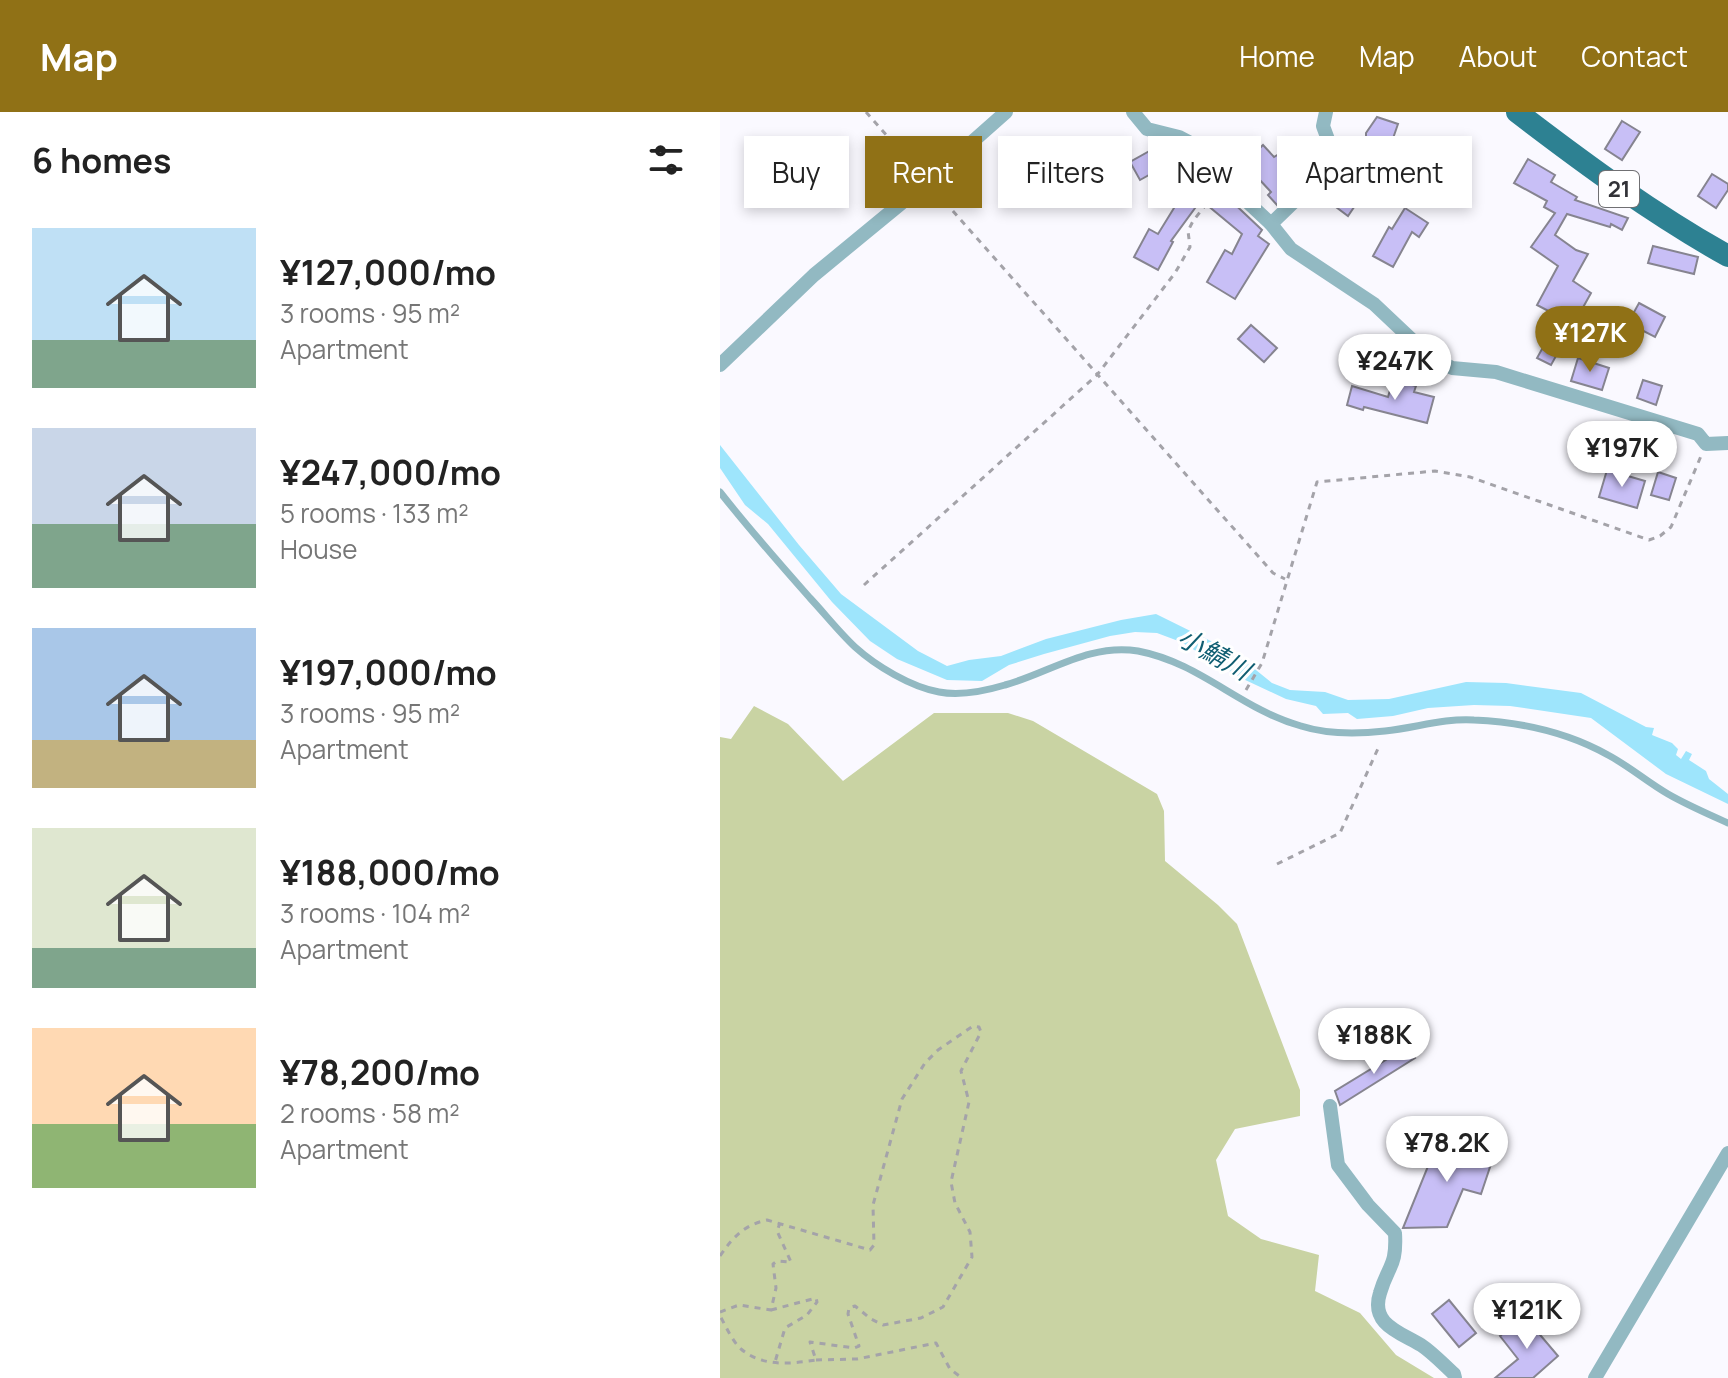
<!DOCTYPE html>
<html lang="en">
<head>
<meta charset="utf-8">
<style>
  body { margin:0; font-family:Manrope,"Noto Sans JP",sans-serif; background:#f2f2f2; color:#222; height:100vh; display:flex; flex-direction:column; font-size:30px; white-space:nowrap }
  * { box-sizing:border-box; margin:0 }
  p { font-size:26px; color:#767676 }
  .icon { flex:none; width:44px; height:44px; fill:none; stroke:currentColor; stroke-width:2; stroke-linecap:round; stroke-linejoin:round }
  .map { position:relative; flex:1; overflow:hidden }
  .details { display:flex; flex-direction:column; background:#fff; width:720px }
  .details>* { flex:none }
  .banner { position:absolute; left:24px; top:24px; width:760px; height:72px; display:flex; gap:16px }
  .price { position:absolute; translate:-50% -68px; padding:0 18px; border-radius:28px; background:#fff; color:#222; font-size:26px; line-height:52px; filter:drop-shadow(0 2px 4px #0008) }
  .price::after { content:''; position:absolute; left:50%; top:48px; width:24px; height:18px; margin-left:-12px; background:inherit; clip-path:polygon(0 0,100% 0,50% 100%) }
  .price.current { background:#907116; color:#fff }
  ul { padding:0; list-style:none }
  li { display:flex; align-items:center; gap:24px; height:200px; padding:0 32px }
  li span { display:grid; place-items:center; flex:none; width:224px; height:160px; border-radius:0px; color:#555 }
  li>.icon { margin-inline-start:auto }
  span .icon { width:96px; height:96px; fill:#fffc; stroke-width:1 }
  li b { font-size:34px }
  h2 { display:flex; justify-content:space-between; align-items:center; height:96px; padding:0 32px; font-size:34px }
  .tag { padding:0 28px; border-radius:0px; background:#fff; box-shadow:0 4px 12px #0003; font-size:28px; line-height:72px }
  .tag.current { background:#907116; color:#fff }
  header { display:flex; align-items:center; gap:48px; box-sizing:border-box; height:112px; padding:0 40px; background:#907116; color:#fff }
  header strong { font-size:38px }
  nav { display:flex; gap:44px; margin-inline-start:auto; font-size:28px }
  main { display:flex; flex:1; min-height:0 }
  .map>svg:first-child { display:block }
</style>
</head>
<body>
<header>
<strong>Map</strong>
<nav><a>Home</a><a>Map</a><a>About</a><a>Contact</a></nav>
</header>
<main>
<section class="details">
<h2>6 homes<svg class="icon" aria-label="filters" viewBox="0 0 24 24"><path d="M4 7h16M4 17h16"/><circle cx="9" cy="7" r="2"/><circle cx="15" cy="17" r="2"/></svg></h2>
<ul>
<li><span style="background:linear-gradient(#bfe0f5 70%,#7fa58c 0)"><svg class="icon" aria-label="home" viewBox="0 0 24 24"><path d="M3 11l9-7 9 7M6 9v11h12V9"/></svg></span><div><b>¥127,000/mo</b><p>3 rooms · 95 m²</p><p>Apartment</p></div></li>
<li><span style="background:linear-gradient(#c9d6e8 60%,#7fa58c 0)"><svg class="icon" aria-label="home" viewBox="0 0 24 24"><path d="M3 11l9-7 9 7M6 9v11h12V9"/></svg></span><div><b>¥247,000/mo</b><p>5 rooms · 133 m²</p><p>House</p></div></li>
<li><span style="background:linear-gradient(#a9c7e8 70%,#c2b280 0)"><svg class="icon" aria-label="home" viewBox="0 0 24 24"><path d="M3 11l9-7 9 7M6 9v11h12V9"/></svg></span><div><b>¥197,000/mo</b><p>3 rooms · 95 m²</p><p>Apartment</p></div></li>
<li><span style="background:linear-gradient(#dfe7d0 75%,#7fa58c 0)"><svg class="icon" aria-label="home" viewBox="0 0 24 24"><path d="M3 11l9-7 9 7M6 9v11h12V9"/></svg></span><div><b>¥188,000/mo</b><p>3 rooms · 104 m²</p><p>Apartment</p></div></li>
<li><span style="background:linear-gradient(#ffd9b3 60%,#8fb573 0)"><svg class="icon" aria-label="home" viewBox="0 0 24 24"><path d="M3 11l9-7 9 7M6 9v11h12V9"/></svg></span><div><b>¥78,200/mo</b><p>2 rooms · 58 m²</p><p>Apartment</p></div></li>
</ul>
</section>
<div class="map">
<svg width="1008" height="1266" viewBox="0 0 1008 1266">
  <rect width="100%" height="100%" fill="#faf9ff"/>
  <!-- green -->
  <polygon fill="#c9d3a3" points="34,594 68,612 123,669 214,601 288,601 313,609 437,682 444,699 445,749 498,793 517,812 580,978 580,1004 515,1017 496,1048 508,1104 541,1127 599,1143 595,1179 640,1201 676,1243 714,1266 0,1266 0,625 11,627"/>
  <!-- water -->
  <polygon fill="#9ee5fc" points="0,333 79,433 121,482 198,539 227,554 249,548 281,544 326,527 401,508 436,502 515,541 552,571 570,578 605,580 628,588 669,587 746,570 786,571 861,581 926,615 934,616 932,623 952,631 958,637 956,643 961,647 966,639 972,642 969,648 986,659 989,667 1008,682 1008,692 946,662 871,606 790,594 754,593 708,596 673,604 637,607 628,601 603,602 596,594 566,587 521,566 461,530 437,521 415,520 390,524 324,542 289,553 262,569 227,568 177,547 150,529 112,490 48,412 25,393 0,356"/>
  <!-- building -->
  <g fill="#c8bff6" stroke="#868490" stroke-width="2">
    <polygon points="657,5 678,12 670,35 646,27 646,21"/>
    <polygon points="902,9 920,20 902,48 885,37"/>
    <polygon points="543,33 554,45 559,42 566,49 568,47 582,63 575,75 557,93 548,83 551,80 524,51"/>
    <polygon points="433,37 443,55 420,68 410,50"/>
    <polygon points="632,39 659,58 628,104 616,95 631,76 614,63"/>
    <polygon points="808,47 835,63 831,70 857,85 855,88 908,106 902,118 891,112 890,115 847,102 835,123 856,138 868,142 853,169 871,181 831,253 817,246 840,205 817,193 838,154 811,135 835,101 824,95 827,89 794,71"/>
    <polygon points="992,62 1008,72 1008,78 996,96 978,84"/>
    <polygon points="461,65 465,65 500,89 505,83 542,118 538,124 549,132 515,187 487,170 505,138 512,142 522,122 481,88 451,129 453,130 438,158 414,145 429,117 438,122 454,96 444,88"/>
    <polygon points="685,96 708,111 699,125 692,120 673,155 653,144 669,115 672,117"/>
    <polygon points="933,134 978,145 974,162 928,151"/>
    <polygon points="919,191 945,205 935,225 908,211"/>
    <polygon points="531,213 557,236 544,250 518,227"/>
    <polygon points="858,246 889,256 882,278 851,269"/>
    <polygon points="673,268 696,274 694,280 714,285 707,311 644,295 643,298 627,293 632,274 668,285"/>
    <polygon points="923,268 942,274 936,293 917,286"/>
    <polygon points="887,358 925,369 917,396 879,385"/>
    <polygon points="938,360 956,366 949,388 931,383"/>
    <polygon points="687,935 695,946 620,993 615,979"/>
    <polygon points="719,1027 773,1046 761,1082 743,1077 727,1115 683,1116"/>
    <polygon points="729,1188 756,1221 739,1235 712,1202"/>
    <polygon points="804,1204 838,1244 813,1266 775,1266 798,1247 780,1224"/>
  </g>
  <g fill="none" stroke-linecap="round" stroke-linejoin="round">
    <!-- path -->
    <g stroke="#a4a3a9" stroke-width="3" stroke-dasharray="6 6" stroke-linecap="butt">
      <polyline points="146,0 199,60"/>
      <polyline points="217,81 553,461 565,467"/>
      <polyline points="144,473 377,263 455,161 470,135 468,119 473,109 496,80"/>
      <polyline points="526,578 542,551 597,370 715,359 750,365 929,428 940,424 951,415 981,344"/>
      <polyline points="557,752 620,721 660,632"/>
      <path d="M 0,1144 C 13,1125 24,1113 47,1108 L 150,1138 L 154,1133 L 153,1093 L 182,987 L 205,951 L 218,938 L 253,914 L 259,915 L 261,920 L 241,959 L 249,990 L 231,1070 L 235,1091 L 250,1120 L 252,1145 L 223,1195 L 201,1206 L 163,1213 L 151,1207 L 135,1194 L 129,1196 L 128,1202 L 139,1234 L 134,1236 L 90,1230 L 96,1248 C 70,1252 42,1255 21,1237 C 12,1229 6,1214 0,1204"/>
      <polyline points="51,1198 96,1186 97,1190 87,1203 65,1216 55,1250"/>
      <polyline points="0,1200 19,1193 51,1198 56,1176 53,1152 57,1149 71,1150 57,1119 60,1111"/>
      <polyline points="96,1248 137,1247 216,1231 230,1257 242,1266"/>
    </g>
    <!-- service -->
    <path stroke="#92b9c2" stroke-width="7" d="M 0,380 C 29,417 59,451 90,486 C 105,502 119,520 135,535 C 156,554 191,575 219,580 C 240,584 265,579 285,573 C 329,561 369,531 418,539 C 481,551 520,597 581,614 C 606,622 638,622 665,619 C 695,616 724,606 754,608 C 800,610 847,620 888,643 C 909,654 927,670 948,682 C 967,693 988,702 1008,711"/>
    <!-- minor -->
    <g stroke="#92b9c2" stroke-width="14">
      <polyline points="413,0 427,17 459,25 476,34 505,69 551,112 571,137 654,192 707,242 732,256 776,260 978,322 986,332 1008,331"/>
      <polyline points="551,112 583,81 608,42 610,33 603,14 606,0"/>
      <polyline points="0,253 94,163 207,70 286,0"/>
      <path d="M 610,994 L 618,1053 L 648,1093 L 675,1121 C 677,1155 668,1153 660,1181 C 650,1212 679,1220 701,1233 C 713,1241 723,1252 734,1262 L 735,1266"/>
      <polyline points="875,1266 1008,1041"/>
    </g>
    <!-- primary -->
    <path stroke="#2d8192" stroke-width="22" d="M 797,0 C 865,52 933,102 1008,144"/>
  </g>
  <g text-anchor="middle" stroke-width="6" stroke-linejoin="round" paint-order="stroke">
    <!-- shield labels -->
    <rect fill="#fff" stroke="#707073" stroke-width="2" x="879" y="59" width="40" height="36" rx="6"/>
    <g font-size="22" font-weight="bold" fill="#323237">
      <text x="899" y="85">21</text>
    </g>
    <!-- water labels -->
    <g font-size="26" font-style="italic" fill="#105e72" stroke="#fff">
      <text transform="translate(494 542) rotate(29)" y="9">小鯖川</text>
    </g>
  </g>
</svg>
<b class="price current" style="left:870px;top:262px">¥127K</b>
<b class="price" style="left:675px;top:290px">¥247K</b>
<b class="price" style="left:902px;top:377px">¥197K</b>
<b class="price" style="left:654px;top:964px">¥188K</b>
<b class="price" style="left:727px;top:1072px">¥78.2K</b>
<b class="price" style="left:807px;top:1239px">¥121K</b>
<div class="banner">
<a class="tag">Buy</a>
<a class="tag current">Rent</a>
<a class="tag">Filters</a>
<a class="tag">New</a>
<a class="tag">Apartment</a>
</div>
</div>
</main>
</body>
</html>
